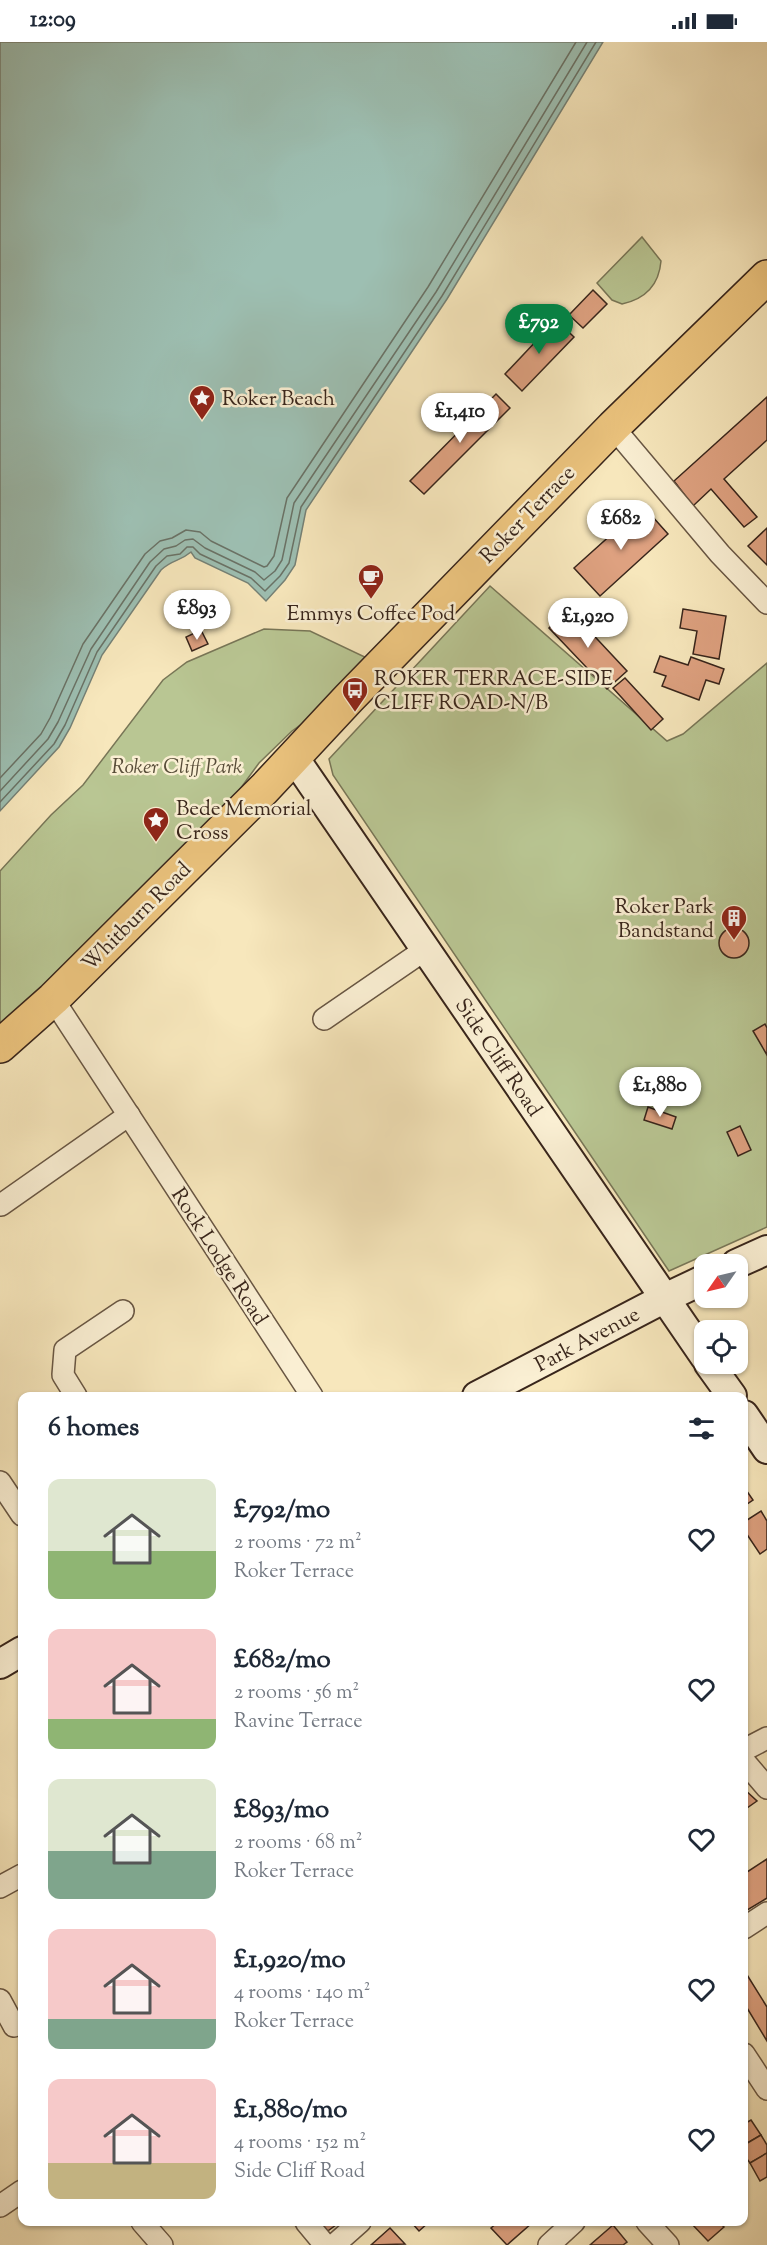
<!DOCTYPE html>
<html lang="en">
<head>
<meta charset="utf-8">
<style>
  body { margin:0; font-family:"Sorts Mill Goudy",serif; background:#f6f6f7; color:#1f2937; height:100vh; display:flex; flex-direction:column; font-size:22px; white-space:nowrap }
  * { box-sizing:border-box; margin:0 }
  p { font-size:20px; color:#747a83 }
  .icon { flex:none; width:33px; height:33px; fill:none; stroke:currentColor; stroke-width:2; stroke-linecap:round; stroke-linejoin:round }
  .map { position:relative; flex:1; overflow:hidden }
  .details { position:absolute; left:18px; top:1350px; width:730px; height:834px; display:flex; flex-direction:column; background:#fff; border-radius:12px; box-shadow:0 2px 4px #0004 }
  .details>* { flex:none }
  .needle { width:39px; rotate:236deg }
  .fabs { position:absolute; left:694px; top:1212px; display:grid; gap:12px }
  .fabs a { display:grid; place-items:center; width:54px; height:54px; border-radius:12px; background:#fff; box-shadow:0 2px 4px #0004; font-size:30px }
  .price { position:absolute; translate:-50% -51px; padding:0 14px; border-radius:21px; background:#fff; color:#222; font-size:20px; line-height:39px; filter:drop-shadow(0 2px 3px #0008) }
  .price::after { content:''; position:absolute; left:50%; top:36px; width:18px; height:14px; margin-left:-9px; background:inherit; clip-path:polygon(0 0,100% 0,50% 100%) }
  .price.selected { background:#0b8043; color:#fff }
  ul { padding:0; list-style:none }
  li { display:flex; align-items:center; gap:18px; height:150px; padding:0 30px }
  li span { display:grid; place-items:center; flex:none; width:168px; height:120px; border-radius:12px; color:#555 }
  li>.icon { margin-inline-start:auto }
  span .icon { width:72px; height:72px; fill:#fffc; stroke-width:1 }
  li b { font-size:26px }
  h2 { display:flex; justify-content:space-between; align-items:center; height:72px; padding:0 30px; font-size:26px }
  .status { display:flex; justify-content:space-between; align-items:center; height:42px; padding:0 30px; background:#fff; direction:ltr }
  .status svg { height:16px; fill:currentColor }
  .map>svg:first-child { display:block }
</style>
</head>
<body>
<div class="status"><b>12:09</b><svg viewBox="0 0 49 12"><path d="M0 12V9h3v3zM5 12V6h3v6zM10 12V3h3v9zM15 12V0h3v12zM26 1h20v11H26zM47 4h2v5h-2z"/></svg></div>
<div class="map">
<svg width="767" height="2203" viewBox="0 0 767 2203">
  <rect width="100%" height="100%" fill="#f7e7bc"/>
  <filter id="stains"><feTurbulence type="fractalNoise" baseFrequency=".00333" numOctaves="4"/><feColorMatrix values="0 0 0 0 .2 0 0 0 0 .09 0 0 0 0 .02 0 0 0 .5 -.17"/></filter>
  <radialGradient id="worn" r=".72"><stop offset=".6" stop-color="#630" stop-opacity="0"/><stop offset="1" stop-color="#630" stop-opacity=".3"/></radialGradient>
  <!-- green -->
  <g fill="#b9c693" stroke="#787657" stroke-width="1.5">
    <path d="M 642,195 L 661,219 C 659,243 645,257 622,262 L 612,258 L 597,241 Z"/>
    <polygon points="490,544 667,699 683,692 767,621 767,1185 669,1229 333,733 329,717"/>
    <polygon points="264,587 310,589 369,617 338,656 292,689 259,721 227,765 118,874 0,985 0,829 51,773 83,743 163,638 187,620"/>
  </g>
  <!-- water -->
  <path fill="#9dbfb2" stroke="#758176" stroke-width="1.5" d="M 0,0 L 603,0 L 447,257 L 306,468 L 295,523 L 285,538 L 266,559 L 248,541 L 195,516 L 191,510 C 179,520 173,517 161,528 L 102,613 L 70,686 L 59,705 L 0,769 Z"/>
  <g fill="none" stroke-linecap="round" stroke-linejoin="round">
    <!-- shore -->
    <g stroke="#6a7266" stroke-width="1.5">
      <polyline points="0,736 41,692 50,676 83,602 145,512 160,499 172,496 186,488 200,490 211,499 264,525 267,524 274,514 287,456 428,245 576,0"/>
      <polyline points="0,749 48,697 58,680 91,607 150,520 164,507 176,504 185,498 193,497 205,506 255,530 264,538 275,529 282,518 294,461 436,250 587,0"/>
      <polyline points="0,760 54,702 65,683 97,610 156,524 167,514 180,512 187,505 193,505 200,512 251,536 265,549 280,534 289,521 301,465 442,254 596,0"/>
    </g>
  </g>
  <!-- building -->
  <g fill="#dea180" stroke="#38251b" stroke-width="1.5">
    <polygon points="593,248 607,262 583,286 569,273"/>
    <polygon points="556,278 574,295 522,349 505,332"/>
    <polygon points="496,352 510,366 424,452 410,439"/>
    <polygon points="767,355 767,398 724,437 757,475 744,485 711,447 693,464 674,439"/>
    <polygon points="643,464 668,492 600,554 574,526"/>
    <polygon points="767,486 767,523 748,504"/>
    <polygon points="569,567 627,629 607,647 549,586"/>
    <polygon points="683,567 726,574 719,617 693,612 697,589 680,586"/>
    <polygon points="201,588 208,602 192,609 186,595"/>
    <polygon points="660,614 688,623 691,615 724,627 719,642 706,638 699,658 662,644 666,634 654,630"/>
    <polygon points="625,636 663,677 651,688 613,646"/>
    <circle cx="734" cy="901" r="15"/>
    <polygon points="765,982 767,986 767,1013 753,989"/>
    <polygon points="648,1065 676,1075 672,1087 644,1078"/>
    <polygon points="740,1084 751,1108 738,1114 727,1090"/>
    <polygon points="744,1445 753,1458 744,1464"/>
    <polygon points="761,1469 767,1479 767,1507 760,1512 744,1488 744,1480"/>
    <polygon points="744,1747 757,1759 744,1768"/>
    <polygon points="767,1817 767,1856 744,1870 744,1832"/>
    <polygon points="744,1928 767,1965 767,1999 744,1961"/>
    <polygon points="751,2078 761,2093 744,2103 744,2082"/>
    <polygon points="761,2093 767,2103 767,2111 750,2121 744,2113 744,2103"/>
    <polygon points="767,2111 767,2135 760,2139 750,2121"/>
    <polygon points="316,2180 340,2180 325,2191"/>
    <polygon points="411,2180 429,2180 419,2189"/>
    <polygon points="498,2180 531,2180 532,2181 507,2203 491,2186"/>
    <polygon points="690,2180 719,2180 724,2185 708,2199"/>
    <polygon points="613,2183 627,2200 623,2203 590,2203"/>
    <polygon points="390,2186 405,2202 371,2203"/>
  </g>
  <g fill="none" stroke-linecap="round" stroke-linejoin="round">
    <!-- street casing -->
    <g stroke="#685643" stroke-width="24">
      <g id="street">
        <polyline points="613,385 720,512 767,561"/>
        <polyline points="53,957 312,1354"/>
        <polyline points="324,977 426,907"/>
        <polyline points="1,1163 129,1073"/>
        <polyline points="76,1354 63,1333 65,1308 123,1269"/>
        <polyline points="0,1440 22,1473"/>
        <polyline points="744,1708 767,1696"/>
        <polyline points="744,1719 767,1746"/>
        <polyline points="0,1845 22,1833"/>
        <polyline points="744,1886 767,1871"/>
        <polyline points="0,1958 14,1984"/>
        <polyline points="744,2012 767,2047"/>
        <polyline points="0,2164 22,2149"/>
        <polyline points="142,2180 162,2203"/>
        <polyline points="306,2180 325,2203"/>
        <polyline points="647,2180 668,2203"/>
        <polyline points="334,2203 360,2180"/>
        <polyline points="549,2203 574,2180"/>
      </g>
    </g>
    <!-- secondary casing -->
    <g stroke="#38251b" stroke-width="32">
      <g id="secondary">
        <polyline points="293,714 705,1315"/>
        <polyline points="736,1222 767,1208"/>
        <polyline points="709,1322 732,1354"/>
        <polyline points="477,1354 665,1256 705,1237"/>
        <polyline points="744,1373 767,1407"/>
        <polyline points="0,1622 22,1609"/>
      </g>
    </g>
    <!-- primary casing -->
    <g stroke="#38251b" stroke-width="36">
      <polyline id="primary" points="0,1004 53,957 264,747 349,656 613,385 767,235"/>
    </g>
    <!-- street -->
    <use href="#street" stroke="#faefd3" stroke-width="21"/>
    <!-- secondary -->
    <use href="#secondary" stroke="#faefd3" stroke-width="28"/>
    <!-- primary -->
    <use href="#primary" stroke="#ecc47e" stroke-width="33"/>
  </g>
  <!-- icons -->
  <defs>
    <g id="sight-pin" transform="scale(1.35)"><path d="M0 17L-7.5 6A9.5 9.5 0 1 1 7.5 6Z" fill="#8f2418" stroke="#faefd3"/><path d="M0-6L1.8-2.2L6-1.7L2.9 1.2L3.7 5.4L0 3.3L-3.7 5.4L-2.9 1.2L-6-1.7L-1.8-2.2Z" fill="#fff"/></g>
    <g id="cafe-pin" transform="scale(1.35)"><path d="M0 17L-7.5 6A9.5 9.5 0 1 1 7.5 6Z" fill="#8f2418" stroke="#faefd3"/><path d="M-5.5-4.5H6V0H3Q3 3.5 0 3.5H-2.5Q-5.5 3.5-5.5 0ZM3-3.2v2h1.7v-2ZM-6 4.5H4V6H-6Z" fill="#fff"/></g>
    <g id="bus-pin" transform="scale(1.35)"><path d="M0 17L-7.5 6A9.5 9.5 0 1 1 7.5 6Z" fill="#8f2418" stroke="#faefd3"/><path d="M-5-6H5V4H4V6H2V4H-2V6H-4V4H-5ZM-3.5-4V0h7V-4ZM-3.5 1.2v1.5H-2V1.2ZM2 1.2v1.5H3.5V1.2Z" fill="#fff"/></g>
    <g id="building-pin" transform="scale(1.35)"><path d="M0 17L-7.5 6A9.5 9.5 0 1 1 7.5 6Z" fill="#8f2418" stroke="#faefd3"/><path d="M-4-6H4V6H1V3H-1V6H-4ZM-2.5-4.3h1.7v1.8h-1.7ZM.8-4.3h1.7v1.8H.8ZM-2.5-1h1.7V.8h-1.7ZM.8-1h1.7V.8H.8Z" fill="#fff"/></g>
  </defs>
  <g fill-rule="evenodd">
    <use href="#sight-pin" x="202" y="356"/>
    <use href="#cafe-pin" x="371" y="535"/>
    <use href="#bus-pin" x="355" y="648"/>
    <use href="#sight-pin" x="156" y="778"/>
    <use href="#building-pin" x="734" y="876"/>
  </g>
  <g text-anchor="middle" stroke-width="5" stroke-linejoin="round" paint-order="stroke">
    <!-- poi labels -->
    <g font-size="21" fill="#38251b" stroke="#faefd3" text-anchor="start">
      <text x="222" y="363">Roker Beach</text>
      <text x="371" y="578" text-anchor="middle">Emmys Coffee Pod</text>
      <text x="374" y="643">ROKER TERRACE-SIDE<tspan x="374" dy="24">CLIFF ROAD-N/B</tspan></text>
      <text x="176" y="773">Bede Memorial<tspan x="176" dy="24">Cross</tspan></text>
      <text x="714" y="871" text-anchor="end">Roker Park<tspan x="714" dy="24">Bandstand</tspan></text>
    </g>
    <!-- street labels -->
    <g font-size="21" fill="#38251b" stroke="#faefd3">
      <text transform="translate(527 472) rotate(-46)" y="7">Roker Terrace</text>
      <text transform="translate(136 874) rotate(-45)" y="7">Whitburn Road</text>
      <text transform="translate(499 1015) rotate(56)" y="7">Side Cliff Road</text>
      <text transform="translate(220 1214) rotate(57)" y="7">Rock Lodge Road</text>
      <text transform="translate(587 1297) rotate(-28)" y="7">Park Avenue</text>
    </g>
    <!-- park labels -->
    <g font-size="21" font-style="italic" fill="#584d39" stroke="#faefd3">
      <text x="177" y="731">Roker Cliff Park</text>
    </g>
  </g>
  <rect width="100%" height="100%" filter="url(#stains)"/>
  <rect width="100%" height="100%" fill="url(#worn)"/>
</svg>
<div class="fabs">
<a><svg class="needle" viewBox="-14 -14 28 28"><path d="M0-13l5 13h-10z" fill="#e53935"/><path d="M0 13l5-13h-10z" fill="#747a83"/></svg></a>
<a><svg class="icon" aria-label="locate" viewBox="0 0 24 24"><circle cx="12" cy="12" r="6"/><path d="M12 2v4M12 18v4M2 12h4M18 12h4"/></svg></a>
</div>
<b class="price selected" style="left:539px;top:313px">£792</b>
<b class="price" style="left:460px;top:402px">£1,410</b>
<b class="price" style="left:621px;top:509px">£682</b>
<b class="price" style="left:197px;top:599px">£893</b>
<b class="price" style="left:588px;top:607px">£1,920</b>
<b class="price" style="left:660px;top:1076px">£1,880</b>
<section class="details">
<h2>6 homes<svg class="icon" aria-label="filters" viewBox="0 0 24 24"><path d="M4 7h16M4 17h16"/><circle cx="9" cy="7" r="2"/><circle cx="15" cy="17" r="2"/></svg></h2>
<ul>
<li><span style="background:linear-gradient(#dfe7d0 60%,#8fb573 0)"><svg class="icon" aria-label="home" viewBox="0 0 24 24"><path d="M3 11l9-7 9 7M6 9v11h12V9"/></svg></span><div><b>£792/mo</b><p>2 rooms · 72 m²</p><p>Roker Terrace</p></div><svg class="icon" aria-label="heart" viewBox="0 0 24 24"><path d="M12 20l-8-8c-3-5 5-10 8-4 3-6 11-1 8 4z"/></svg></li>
<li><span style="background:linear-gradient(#f6c9c9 75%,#8fb573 0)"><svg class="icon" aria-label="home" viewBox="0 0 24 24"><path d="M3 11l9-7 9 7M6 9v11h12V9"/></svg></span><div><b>£682/mo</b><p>2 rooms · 56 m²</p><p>Ravine Terrace</p></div><svg class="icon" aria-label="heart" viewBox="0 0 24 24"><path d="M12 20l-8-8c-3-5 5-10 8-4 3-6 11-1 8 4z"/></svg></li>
<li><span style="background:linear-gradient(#dfe7d0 60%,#7fa58c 0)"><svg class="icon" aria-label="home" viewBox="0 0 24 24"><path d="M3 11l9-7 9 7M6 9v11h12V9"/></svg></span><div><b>£893/mo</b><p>2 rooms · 68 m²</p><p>Roker Terrace</p></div><svg class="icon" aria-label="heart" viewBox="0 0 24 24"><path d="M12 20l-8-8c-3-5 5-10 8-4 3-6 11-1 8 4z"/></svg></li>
<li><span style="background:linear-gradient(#f6c9c9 75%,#7fa58c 0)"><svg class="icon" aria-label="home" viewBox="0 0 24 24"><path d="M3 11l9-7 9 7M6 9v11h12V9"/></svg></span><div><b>£1,920/mo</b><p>4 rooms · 140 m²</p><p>Roker Terrace</p></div><svg class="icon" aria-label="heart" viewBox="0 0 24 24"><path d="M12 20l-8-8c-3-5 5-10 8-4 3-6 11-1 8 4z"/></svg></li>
<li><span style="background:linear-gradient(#f6c9c9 70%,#c2b280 0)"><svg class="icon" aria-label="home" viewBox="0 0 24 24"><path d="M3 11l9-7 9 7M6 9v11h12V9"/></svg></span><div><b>£1,880/mo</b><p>4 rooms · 152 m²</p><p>Side Cliff Road</p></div><svg class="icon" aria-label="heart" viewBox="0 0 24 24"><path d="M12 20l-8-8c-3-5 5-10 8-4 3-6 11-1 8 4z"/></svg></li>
</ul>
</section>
</div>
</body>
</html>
